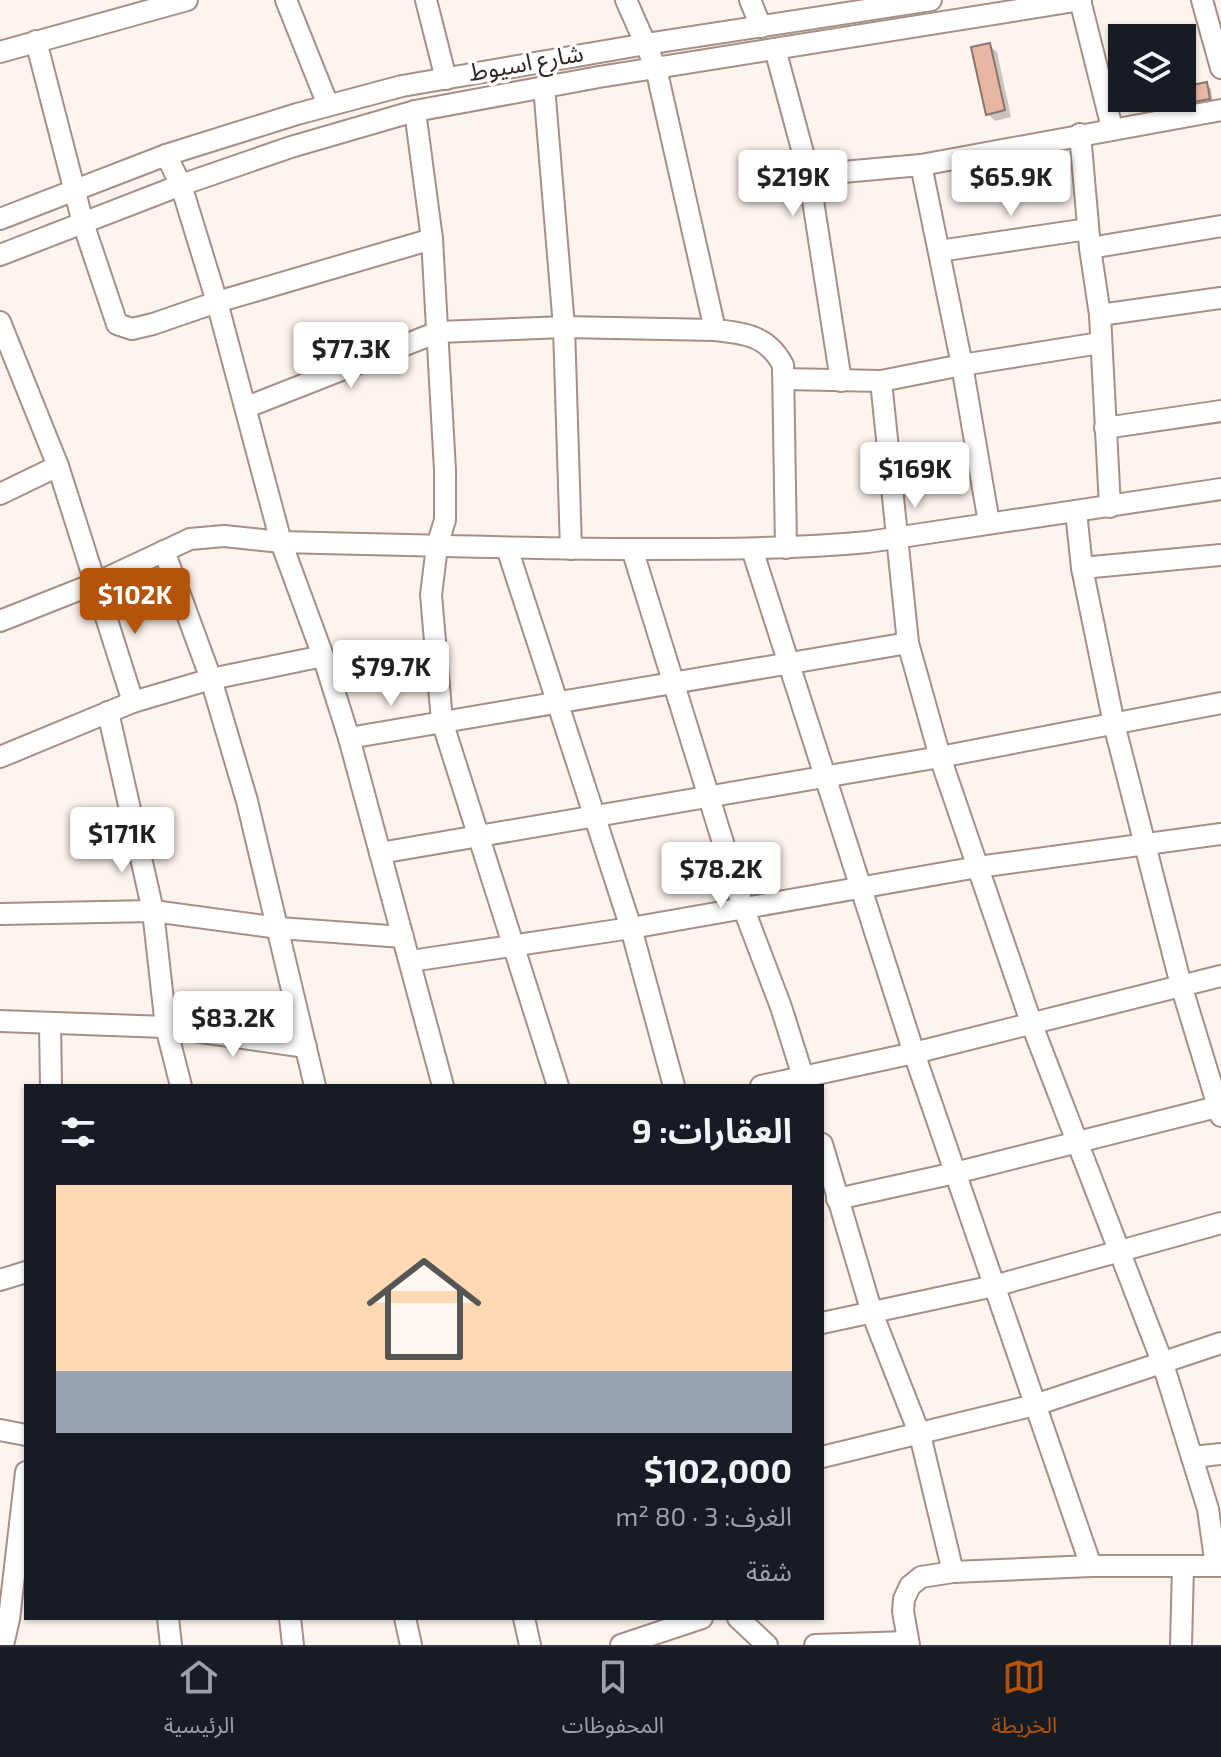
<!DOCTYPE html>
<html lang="ar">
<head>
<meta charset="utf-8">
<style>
  body { margin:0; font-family:"Exo 2","Noto Sans Arabic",sans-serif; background:#20242c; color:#f1f3f6; direction:rtl; height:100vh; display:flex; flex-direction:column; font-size:30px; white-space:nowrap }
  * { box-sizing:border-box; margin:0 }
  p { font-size:26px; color:#9ea1a6 }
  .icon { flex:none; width:44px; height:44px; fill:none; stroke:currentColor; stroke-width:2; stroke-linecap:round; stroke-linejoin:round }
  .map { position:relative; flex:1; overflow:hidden; direction:ltr }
  .drawer { position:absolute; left:24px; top:1084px; width:800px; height:536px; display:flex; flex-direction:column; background:#171b24; border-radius:0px; box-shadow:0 2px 6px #0004; direction:rtl }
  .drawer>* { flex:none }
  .tools { position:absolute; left:1108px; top:24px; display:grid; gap:16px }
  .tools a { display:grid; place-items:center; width:88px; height:88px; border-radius:0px; background:#171b24; box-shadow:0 2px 6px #0004; font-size:40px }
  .price { position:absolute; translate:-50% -68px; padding:0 18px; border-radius:8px; background:#fff; color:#222; font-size:26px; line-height:52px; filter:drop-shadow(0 2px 4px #0008) }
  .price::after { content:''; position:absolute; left:50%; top:48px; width:24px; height:18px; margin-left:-12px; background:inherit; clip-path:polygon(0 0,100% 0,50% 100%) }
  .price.current { background:#b45309; color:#fff }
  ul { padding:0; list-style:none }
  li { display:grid; align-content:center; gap:16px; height:424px; padding:0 32px }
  li span { display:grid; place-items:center; height:248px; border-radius:0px; color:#555 }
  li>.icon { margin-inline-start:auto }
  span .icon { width:144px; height:144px; fill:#fffc; stroke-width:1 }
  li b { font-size:34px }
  h2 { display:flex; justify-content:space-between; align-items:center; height:96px; padding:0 32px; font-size:34px }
  .tabs { display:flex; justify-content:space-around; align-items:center; height:112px; border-top:2px solid #363941; background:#171b24; font-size:22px; color:#9ea1a6 }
  .tabs a { display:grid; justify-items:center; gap:4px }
  .tabs .current { color:#b45309 }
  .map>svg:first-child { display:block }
</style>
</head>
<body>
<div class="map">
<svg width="1221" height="1645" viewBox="0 0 1221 1645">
  <rect width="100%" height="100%" fill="#fdf4ef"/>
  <!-- shadow -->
  <g fill="#0003">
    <polygon points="989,45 997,52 1011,117 995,121 988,114"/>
    <polygon points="1206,84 1211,89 1213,103 1186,108 1181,103 1182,89"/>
  </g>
  <!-- building -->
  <g fill="#e8b7a3" stroke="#8a766d" stroke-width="2">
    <polygon points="990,43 1005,110 986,115 971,47"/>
    <polygon points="1207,82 1210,99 1182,104 1182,87"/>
  </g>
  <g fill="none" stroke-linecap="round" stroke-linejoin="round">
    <!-- minor casing -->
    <g stroke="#a58f86" stroke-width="24">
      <g id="minor">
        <polyline points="286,0 328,105"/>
        <polyline points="426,0 446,79"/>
        <path d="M 626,0 L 656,68 L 715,330 C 745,333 768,336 783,365 L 786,548"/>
        <polyline points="750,0 761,27"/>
        <polyline points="1080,0 1112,128"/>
        <polyline points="1202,0 1221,68"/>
        <polyline points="36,41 83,223 117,324 132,329 153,324 217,302 432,239"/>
        <polyline points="775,49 809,175 841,381"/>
        <polyline points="0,52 187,0"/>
        <polyline points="544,86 564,327 571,549"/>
        <polyline points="415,111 432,239 445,470 445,520 437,546 431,595 442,721 558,1086"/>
        <polyline points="1080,134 1090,248 1100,315 1110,507"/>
        <polyline points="921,165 962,365 989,523"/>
        <polyline points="809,175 921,165 1221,110"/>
        <polyline points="0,219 166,155 297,114 402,86 646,44 931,0"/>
        <polyline points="1090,248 1221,226"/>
        <polyline points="939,251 1088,229"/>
        <polyline points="0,255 181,185 291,147 415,111 599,77 1081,0"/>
        <polyline points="1100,315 1221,298"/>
        <polyline points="0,322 58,466 133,702"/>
        <polyline points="785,379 881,381 962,365 1100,343"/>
        <polyline points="881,381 908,643 940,757 1032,1025 1163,1364 1208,1509 1216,1566"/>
        <polyline points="247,407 438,332 564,327 715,330"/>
        <polyline points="1105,428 1221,411"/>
        <polyline points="0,494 58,466"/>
        <polyline points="1076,512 1082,568"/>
        <polyline points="507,548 631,928 674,1086"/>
        <polyline points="632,549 743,907 781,1007 806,1086"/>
        <polyline points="752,549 914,1053 1091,1566"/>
        <polyline points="164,551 211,679 247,801 315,1086"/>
        <polyline points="1221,555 1082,568 1114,724 1181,985 1221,1116"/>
        <polyline points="0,621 96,583 190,539 224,536 281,542 217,302 181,185 166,155"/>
        <polyline points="108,712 153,911 166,1027 181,1086"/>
        <polyline points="349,738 908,643"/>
        <polyline points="0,757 133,702 211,679 323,656"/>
        <polyline points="380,853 940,757 1221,703"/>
        <polyline points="0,914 153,911 279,928 403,937"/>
        <polyline points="411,961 631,928 978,867 1221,834"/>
        <polyline points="0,1021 166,1027 306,1047"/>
        <polyline points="50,1023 51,1086"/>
        <path d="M 443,1086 L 349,738 L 323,656 L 281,542 C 403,545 525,549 648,549 C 721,549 794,549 868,542 L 1221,489"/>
        <polyline points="761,1086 914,1053 1221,976"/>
        <polyline points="822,1144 872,1313 920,1435 953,1572"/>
        <polyline points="837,1199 955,1173 1221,1106"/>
        <polyline points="0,1280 26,1272"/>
        <polyline points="822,1323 994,1286 1221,1223"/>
        <polyline points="0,1430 26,1435"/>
        <polyline points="822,1457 1035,1405 1221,1343"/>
        <polyline points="1192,1457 1221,1454"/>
        <polyline points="168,1618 171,1645"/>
        <polyline points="290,1618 293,1645"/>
        <polyline points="405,1618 411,1645"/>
        <polyline points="524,1618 530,1645"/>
        <polyline points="738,1618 767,1645"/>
        <polyline points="3,1645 9,1619 26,1472"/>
        <polyline points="621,1645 702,1618"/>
        <polyline points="815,1645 908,1642"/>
        <polyline points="909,1645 903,1611 904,1599 910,1586 921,1577 953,1572 1091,1566 1221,1566"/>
        <polyline points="1181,1645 1183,1566"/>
      </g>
    </g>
    <!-- minor -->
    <use href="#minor" stroke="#fff" stroke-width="20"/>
  </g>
  <g text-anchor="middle" stroke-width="7" stroke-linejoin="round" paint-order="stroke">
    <!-- street labels -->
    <g font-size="24" fill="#302724" stroke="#fff">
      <text transform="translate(526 63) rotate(-10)" y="8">شارع اسيوط</text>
    </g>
  </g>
</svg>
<div class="tools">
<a><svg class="icon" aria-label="layers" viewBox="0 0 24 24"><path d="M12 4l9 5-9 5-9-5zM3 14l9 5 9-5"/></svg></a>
</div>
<b class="price" style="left:793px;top:218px">$219K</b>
<b class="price" style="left:1011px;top:218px">$65.9K</b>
<b class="price" style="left:351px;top:390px">$77.3K</b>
<b class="price" style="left:915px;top:510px">$169K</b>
<b class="price current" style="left:135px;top:636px">$102K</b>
<b class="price" style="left:391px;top:708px">$79.7K</b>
<b class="price" style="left:122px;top:875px">$171K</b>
<b class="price" style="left:721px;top:910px">$78.2K</b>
<b class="price" style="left:233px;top:1059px">$83.2K</b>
<section class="drawer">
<h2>العقارات: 9<svg class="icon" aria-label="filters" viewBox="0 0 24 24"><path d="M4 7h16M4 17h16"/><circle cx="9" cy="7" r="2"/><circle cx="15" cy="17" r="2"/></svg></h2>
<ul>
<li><span style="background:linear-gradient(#ffd9b3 75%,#9aa5b1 0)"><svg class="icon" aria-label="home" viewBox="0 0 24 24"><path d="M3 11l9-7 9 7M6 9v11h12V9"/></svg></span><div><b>$102,000</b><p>الغرف: 3 · 80 m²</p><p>شقة</p></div></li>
</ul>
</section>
</div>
<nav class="tabs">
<a class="current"><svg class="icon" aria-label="map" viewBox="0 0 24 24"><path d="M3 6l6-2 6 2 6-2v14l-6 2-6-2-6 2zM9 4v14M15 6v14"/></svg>الخريطة</a>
<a><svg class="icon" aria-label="saved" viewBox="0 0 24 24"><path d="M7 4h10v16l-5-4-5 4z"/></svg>المحفوظات</a>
<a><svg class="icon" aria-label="home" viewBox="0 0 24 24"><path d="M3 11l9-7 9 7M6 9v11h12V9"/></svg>الرئيسية</a>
</nav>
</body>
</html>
